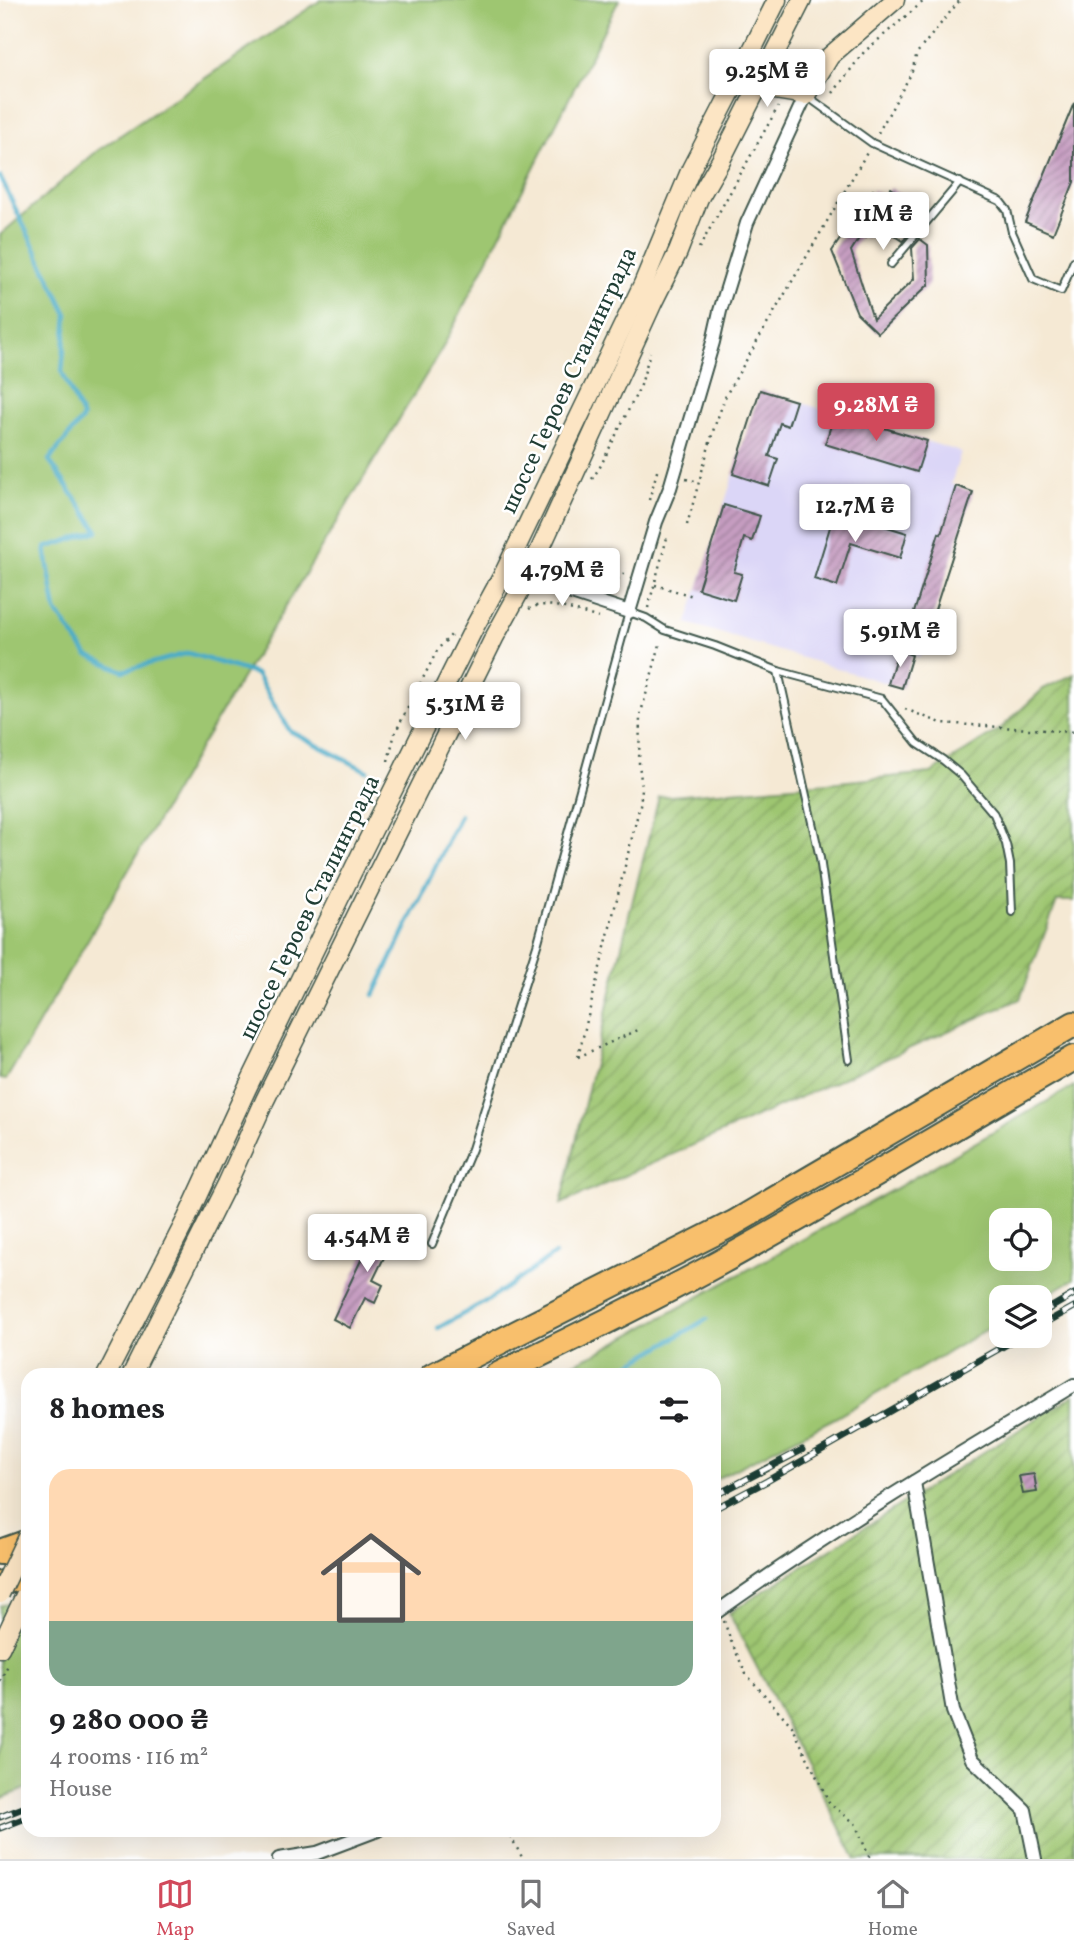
<!DOCTYPE html>
<html lang="en">
<head>
<meta charset="utf-8">
<style>
  body { margin:0; font-family:Vollkorn,serif; background:#f6f6f6; color:#202124; height:100vh; display:flex; flex-direction:column; font-size:26px; white-space:nowrap }
  * { box-sizing:border-box; margin:0 }
  p { font-size:23px; color:#757577 }
  .icon { flex:none; width:38px; height:38px; fill:none; stroke:currentColor; stroke-width:2; stroke-linecap:round; stroke-linejoin:round }
  .map { position:relative; flex:1; overflow:hidden }
  .side { position:absolute; left:21px; top:1368px; width:700px; height:469px; display:flex; flex-direction:column; background:#fff; border-radius:21px; box-shadow:0 7px 28px #0002 }
  .side>* { flex:none }
  .fabs { position:absolute; left:989px; top:1208px; display:grid; gap:14px }
  .fabs a { display:grid; place-items:center; width:63px; height:63px; border-radius:14px; background:#fff; box-shadow:0 7px 28px #0002; font-size:35px }
  .price { position:absolute; translate:-50% -60px; padding:0 16px; border-radius:7px; background:#fff; color:#222; font-size:23px; line-height:46px; filter:drop-shadow(0 2px 4px #0008) }
  .price::after { content:''; position:absolute; left:50%; top:42px; width:21px; height:16px; margin-left:-10px; background:inherit; clip-path:polygon(0 0,100% 0,50% 100%) }
  .price.on { background:#d1495b; color:#fff }
  ul { padding:0; list-style:none }
  li { display:grid; align-content:center; gap:14px; height:371px; padding:0 28px }
  li+li { border-top:2px solid #e0e0e0 }
  li span { display:grid; place-items:center; height:217px; border-radius:21px; color:#555 }
  li>.icon { margin-inline-start:auto }
  span .icon { width:126px; height:126px; fill:#fffc; stroke-width:1 }
  li b { font-size:30px }
  h2 { display:flex; justify-content:space-between; align-items:center; height:84px; padding:0 28px; font-size:30px }
  .dock { display:flex; justify-content:space-around; align-items:center; height:98px; border-top:2px solid #e0e0e0; background:#fff; font-size:19px; color:#757577 }
  .dock a { display:grid; justify-items:center; gap:4px }
  .dock .on { color:#d1495b }
  .map>svg:first-child { display:block }
</style>
</head>
<body>
<div class="map">
<svg width="1074" height="1859" viewBox="0 0 1074 1859">
  <defs>
    <pattern id="garden-furrows" width="10" height="10" patternUnits="userSpaceOnUse" patternTransform="scale(1.75)"><rect width="10" height="10" fill="#9ec671"/><path d="M-1 1l2-2M0 10L10 0M9 11l2-2" fill="none" stroke="#80a25e"/></pattern>
    <pattern id="building-hatch" width="6" height="6" patternUnits="userSpaceOnUse" patternTransform="scale(1.75)"><rect width="6" height="6" fill="#c69dc1"/><path d="M-1 1l2-2M0 6l6-6M5 7l2-2" fill="none" stroke="#a0819e"/></pattern>
  </defs>
  <rect width="100%" height="100%" fill="#fff"/>
  <filter id="ink" filterUnits="userSpaceOnUse"><feTurbulence type="fractalNoise" baseFrequency=".0143" numOctaves="2"/><feDisplacementMap in="SourceGraphic" scale="14" xChannelSelector="R" yChannelSelector="G"/><feConvolveMatrix kernelMatrix="1 2 1 2 8 2 1 2 1" color-interpolation-filters="sRGB"/></filter>
  <filter id="wash" filterUnits="userSpaceOnUse"><feTurbulence type="fractalNoise" baseFrequency=".00686" numOctaves="4" result="noise"/><feDisplacementMap in="SourceGraphic" scale="28" xChannelSelector="R" yChannelSelector="G"/><feGaussianBlur stdDeviation="1.57" result="paint"/><feColorMatrix in="noise" values="0 0 0 0 0 0 0 0 0 0 0 0 0 0 0 0 0 1.4 0 .05"/><feComposite in="paint" operator="in"/></filter>
  <g filter="url(#wash)">
    <rect width="100%" height="100%" fill="#f5e9d4"/>
    <!-- built -->
    <polygon fill="#dbd6f7" points="760,390 961,452 951,484 973,492 920,657 912,655 902,688 687,623"/>
    <!-- green -->
    <g fill="#9ec671" stroke="#5e8252" stroke-width="2" fill-rule="evenodd">
      <polygon points="321,0 619,0 443,347 202,744 6,1080 0,1079 0,235 97,151"/>
      <path d="M 1074,1086 L 1074,1279 L 1040,1299 L 1040,1297 L 1001,1297 L 1001,1321 L 835,1418 L 714,1480 L 714,1376 L 548,1375 L 597,1353 L 896,1188 ZM 1001,1220 L 1040,1220 L 1040,1258 L 1001,1258 Z"/>
      <polygon points="28,1596 28,1788 0,1799 0,1606"/>
    </g>
    <!-- garden -->
    <g fill="url(#garden-furrows)" stroke="#5e8252" stroke-width="2">
      <polygon points="1074,674 1074,901 1057,901 1020,999 561,1204 630,911 659,797 817,784 931,773 1000,729 1043,689"/>
      <polygon points="1074,1395 1074,1859 856,1859 729,1613"/>
    </g>
    <g fill="none" stroke-linecap="round" stroke-linejoin="round">
      <!-- stream -->
      <g stroke="#49acc8" stroke-width="4.5">
        <polyline points="0,177 67,314 62,372 83,418 49,460 98,531 45,548 56,611 87,655 123,671 188,653 256,674 290,731 367,771"/>
        <polyline points="374,995 460,815"/>
        <polyline points="438,1328 490,1299 555,1254"/>
        <polyline points="610,1376 707,1319"/>
      </g>
    </g>
    <g id="blocks">
      <!-- building -->
      <g fill="url(#building-hatch)">
        <polygon points="1074,103 1074,182 1053,234 1025,222"/>
        <polygon points="891,188 926,213 903,241 876,223 866,238 861,235 851,251 873,319 914,279 912,248 920,239 928,245 929,284 878,333 857,313 832,251 873,190 884,197"/>
        <polygon points="760,390 796,401 788,426 780,423 769,456 778,459 769,486 733,474"/>
        <polygon points="835,413 927,441 917,472 825,444"/>
        <polygon points="956,486 973,492 929,628 911,622 939,533 941,534"/>
        <polygon points="724,505 760,516 752,541 744,538 734,572 742,574 734,600 698,589"/>
        <polygon points="835,511 907,533 900,558 851,543 837,586 814,579"/>
        <polygon points="898,650 912,655 902,688 888,684"/>
        <polygon points="382,1216 400,1225 373,1280 383,1285 375,1303 365,1298 350,1328 333,1319"/>
        <polygon points="1034,1474 1037,1492 1023,1494 1019,1476"/>
      </g>
    </g>
  </g>
  <g filter="url(#ink)">
    <use href="#blocks" fill-opacity="0" stroke="#3f574c" stroke-width="2"/>
    <g fill="none" stroke-linecap="round" stroke-linejoin="round">
      <!-- lane casing -->
      <g stroke="#3f574c" stroke-width="10">
        <g id="lane">
          <polyline points="807,96 872,143 1000,201 1007,210 1012,232 1033,279 1061,291 1074,261"/>
          <polyline points="891,264 960,182"/>
          <polyline points="778,671 820,858 849,1060"/>
          <polyline points="432,1244 472,1149 538,942 629,612 646,618 665,630 715,646 778,671 882,699 917,743 943,760 961,775 994,814 1006,844 1010,864 1012,912"/>
        </g>
      </g>
      <!-- street casing -->
      <g stroke="#3f574c" stroke-width="16">
        <g id="street">
          <polyline points="505,571 629,612 656,522 670,488 713,342 720,311 747,223 806,95"/>
          <polyline points="914,1482 953,1711 972,1759 1025,1810 1035,1859"/>
          <path d="M 714,1614 C 829,1531 952,1458 1074,1385"/>
          <polyline points="279,1859 317,1853 378,1830"/>
        </g>
      </g>
      <!-- secondary casing -->
      <g stroke="#3f574c" stroke-width="21">
        <g id="secondary">
          <polyline points="750,86 806,95 830,56 895,0"/>
          <polyline points="106,1376 187,1218 247,1088 361,854 474,628 505,571 643,284 691,169 736,82 777,0"/>
          <polyline points="131,1376 227,1184 265,1100 315,999 494,638 527,578 654,300 678,252 699,198 721,160 802,0"/>
          <polyline points="0,1648 28,1589"/>
        </g>
      </g>
      <!-- highway casing -->
      <g stroke="#3f574c" stroke-width="28">
        <g id="highway">
          <polyline points="432,1376 734,1223 1074,1024"/>
          <path d="M 496,1376 C 571,1339 646,1303 719,1263 C 839,1197 955,1126 1074,1058"/>
          <polyline points="0,1552 28,1542"/>
          <polyline points="0,1584 28,1574"/>
        </g>
      </g>
      <!-- path -->
      <g stroke="#3f574c" stroke-width="2.5" stroke-dasharray="2 5" stroke-linecap="butt">
        <polyline points="833,93 864,52 925,0"/>
        <polyline points="878,133 911,74 917,53 960,0"/>
        <polyline points="699,248 778,107"/>
        <polyline points="592,479 600,467 641,385 650,352"/>
        <polyline points="686,479 699,482"/>
        <polyline points="649,500 658,468"/>
        <polyline points="687,525 714,428 726,395 868,151"/>
        <polyline points="555,556 557,566 564,575"/>
        <polyline points="655,585 693,596"/>
        <path d="M 598,587 C 610,584 620,580 627,569"/>
        <polyline points="648,608 668,534"/>
        <path d="M 529,609 C 546,598 583,614 603,619"/>
        <polyline points="905,709 941,723 1074,732"/>
        <polyline points="388,761 395,733 438,649 452,634"/>
        <polyline points="578,1057 640,805 642,789 639,763 640,716 661,641"/>
        <polyline points="578,1057 638,1030"/>
        <polyline points="724,1621 731,1641 746,1674 792,1726 830,1804 855,1823 870,1859"/>
        <polyline points="0,1681 9,1663"/>
        <polyline points="507,1830 523,1859"/>
      </g>
      <!-- lane -->
      <use href="#lane" stroke="#fff" stroke-width="6"/>
      <!-- street -->
      <use href="#street" stroke="#fff" stroke-width="12"/>
      <!-- secondary -->
      <use href="#secondary" stroke="#fce5c4" stroke-width="18"/>
      <!-- highway -->
      <use href="#highway" stroke="#f8bf6c" stroke-width="24"/>
      <!-- rail casing -->
      <g stroke="#1f3d34" stroke-width="7">
        <g id="rail">
          <polyline points="1040,1314 1074,1294"/>
          <polyline points="1040,1326 1074,1307"/>
          <polyline points="714,1496 802,1450"/>
          <polyline points="714,1509 767,1481 1023,1335"/>
          <polyline points="0,1817 28,1806"/>
          <polyline points="0,1828 28,1817"/>
        </g>
      </g>
      <!-- rail -->
      <use href="#rail" stroke="#fff" stroke-width="4.5" stroke-dasharray="13" stroke-linecap="butt"/>
      <!-- secondary-bridge casing -->
      <g stroke="#3f574c" stroke-width="21" stroke-linecap="butt">
        <polyline id="secondary-bridge" points="0,1594 28,1535"/>
      </g>
      <!-- secondary-bridge -->
      <use href="#secondary-bridge" stroke="#fce5c4" stroke-width="18"/>
    </g>
  </g>
  <g text-anchor="middle" stroke-width="5" stroke-linejoin="round" paint-order="stroke">
    <!-- street labels -->
    <g font-size="24" fill="#1f3d34" stroke="#fff">
      <text transform="translate(568 380) rotate(-65)" y="8">шоссе Героев Сталинграда</text>
      <text transform="translate(309 907) rotate(-64)" y="8">шоссе Героев Сталинграда</text>
    </g>
  </g>
</svg>
<div class="fabs">
<a><svg class="icon" aria-label="locate" viewBox="0 0 24 24"><circle cx="12" cy="12" r="6"/><path d="M12 2v4M12 18v4M2 12h4M18 12h4"/></svg></a>
<a><svg class="icon" aria-label="layers" viewBox="0 0 24 24"><path d="M12 4l9 5-9 5-9-5zM3 14l9 5 9-5"/></svg></a>
</div>
<b class="price" style="left:767px;top:109px">9.25M ₴</b>
<b class="price" style="left:883px;top:252px">11M ₴</b>
<b class="price on" style="left:876px;top:443px">9.28M ₴</b>
<b class="price" style="left:855px;top:544px">12.7M ₴</b>
<b class="price" style="left:562px;top:608px">4.79M ₴</b>
<b class="price" style="left:900px;top:669px">5.91M ₴</b>
<b class="price" style="left:465px;top:742px">5.31M ₴</b>
<b class="price" style="left:367px;top:1274px">4.54M ₴</b>
<section class="side">
<h2>8 homes<svg class="icon" aria-label="filters" viewBox="0 0 24 24"><path d="M4 7h16M4 17h16"/><circle cx="9" cy="7" r="2"/><circle cx="15" cy="17" r="2"/></svg></h2>
<ul>
<li><span style="background:linear-gradient(#ffd9b3 70%,#7fa58c 0)"><svg class="icon" aria-label="home" viewBox="0 0 24 24"><path d="M3 11l9-7 9 7M6 9v11h12V9"/></svg></span><div><b>9 280 000 ₴</b><p>4 rooms · 116 m²</p><p>House</p></div></li>
</ul>
</section>
</div>
<nav class="dock">
<a class="on"><svg class="icon" aria-label="map" viewBox="0 0 24 24"><path d="M3 6l6-2 6 2 6-2v14l-6 2-6-2-6 2zM9 4v14M15 6v14"/></svg>Map</a>
<a><svg class="icon" aria-label="saved" viewBox="0 0 24 24"><path d="M7 4h10v16l-5-4-5 4z"/></svg>Saved</a>
<a><svg class="icon" aria-label="home" viewBox="0 0 24 24"><path d="M3 11l9-7 9 7M6 9v11h12V9"/></svg>Home</a>
</nav>
</body>
</html>
